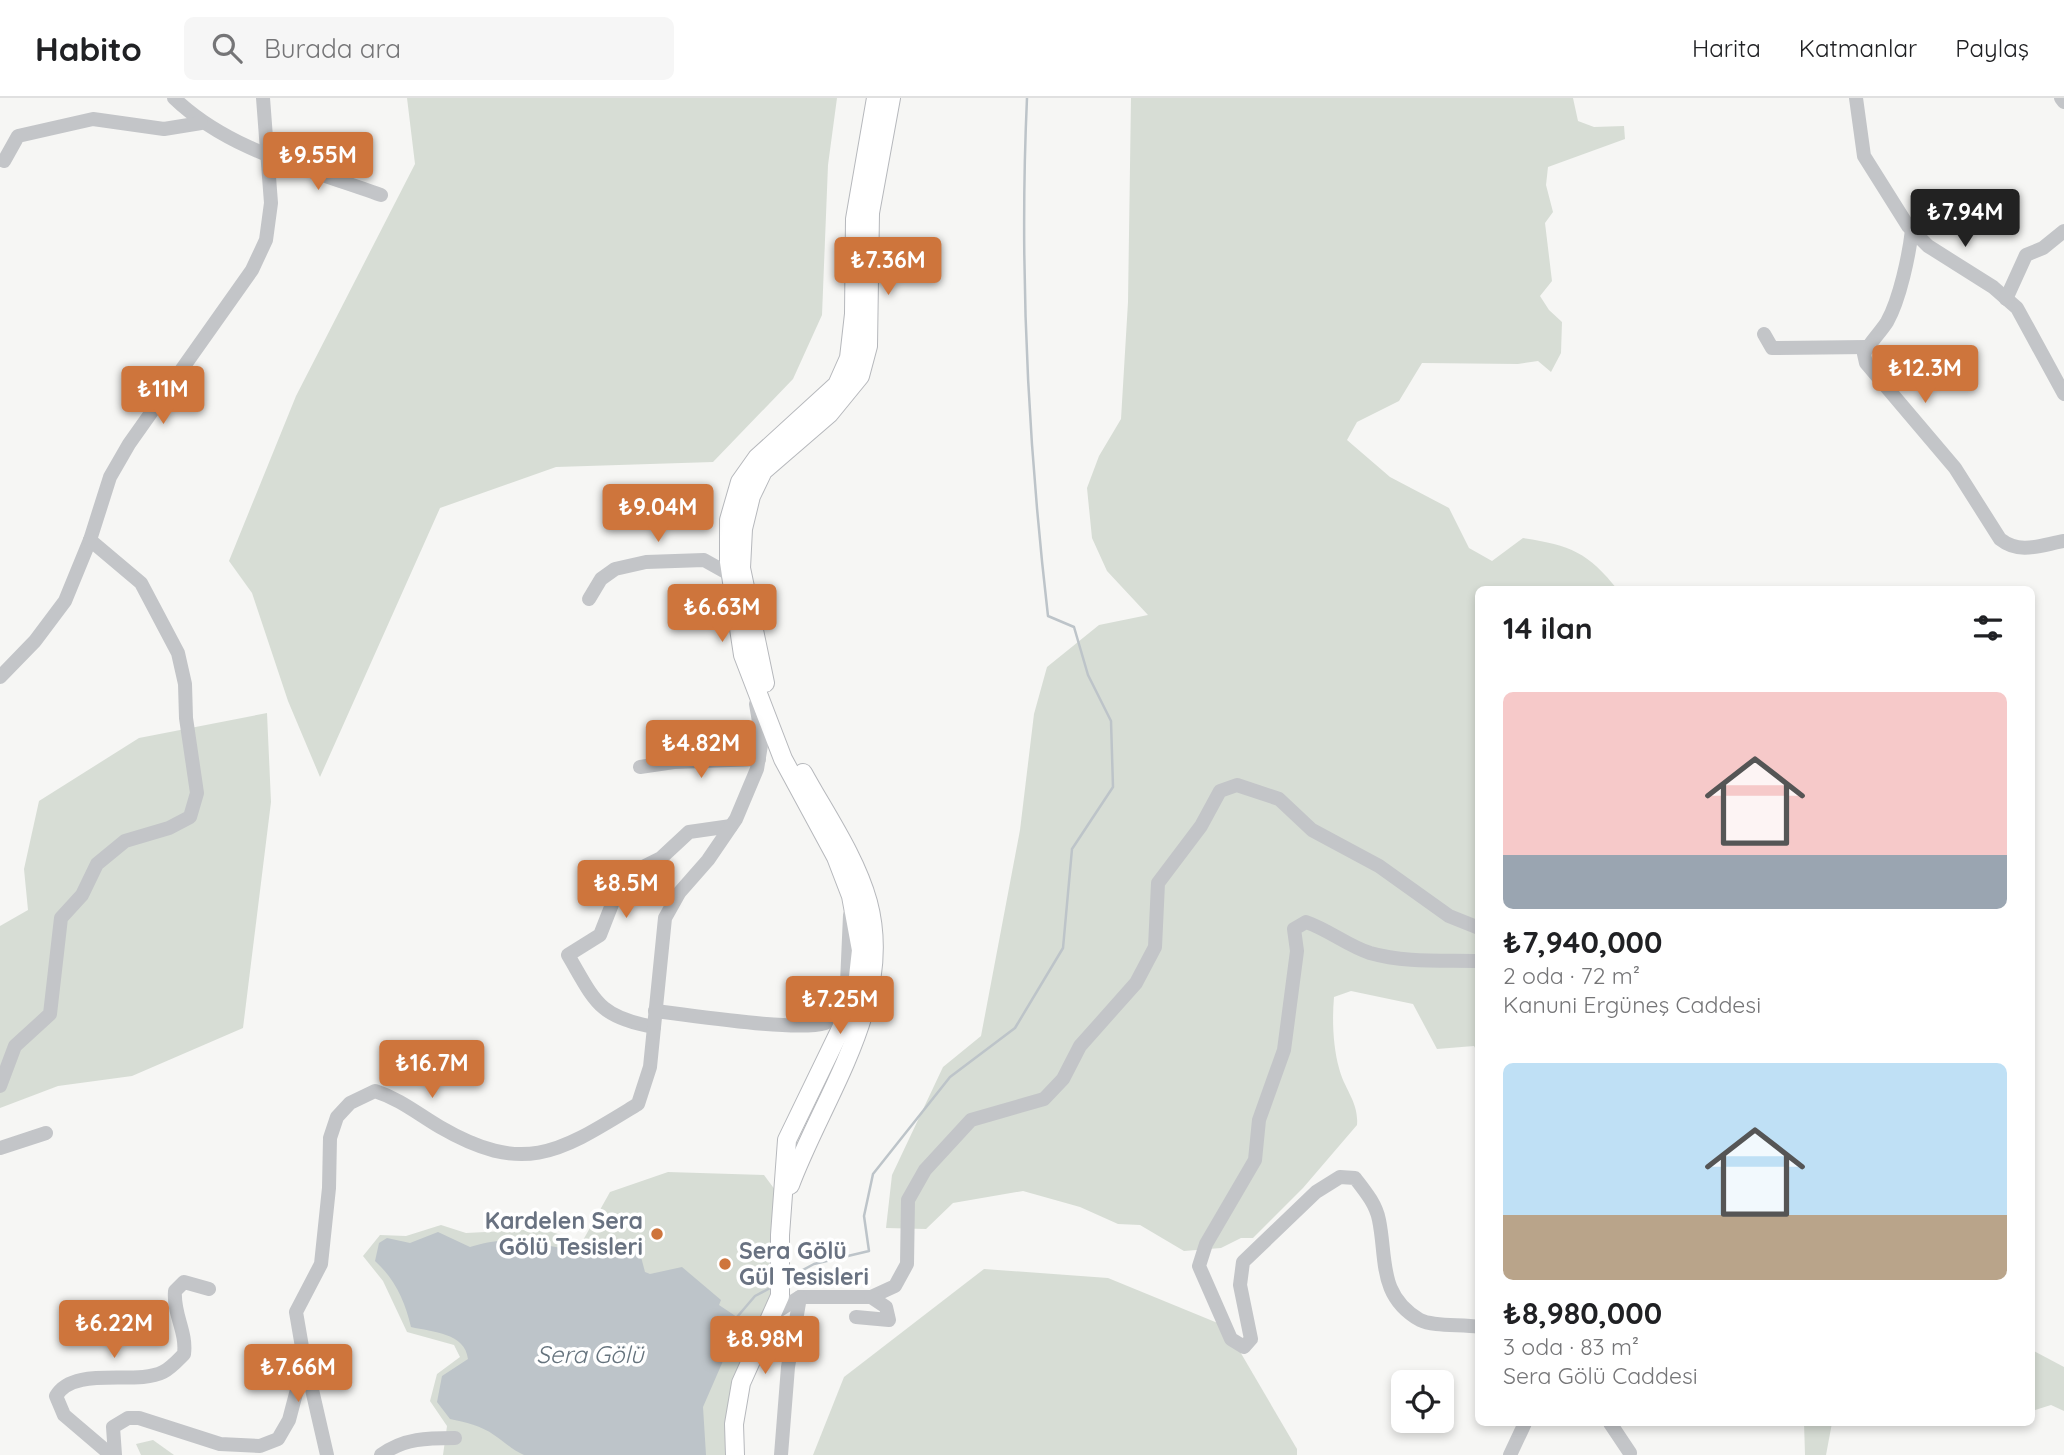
<!DOCTYPE html>
<html lang="tr">
<head>
<meta charset="utf-8">
<style>
  body { margin:0; font-family:Quicksand,sans-serif; background:#f6f6f6; color:#202124; height:100vh; display:flex; flex-direction:column; font-size:26px; white-space:nowrap }
  * { box-sizing:border-box; margin:0 }
  p { font-size:23px; color:#757577 }
  .icon { flex:none; width:38px; height:38px; fill:none; stroke:currentColor; stroke-width:2; stroke-linecap:round; stroke-linejoin:round }
  .map { position:relative; flex:1; overflow:hidden }
  .side { position:absolute; left:1475px; top:488px; width:560px; height:840px; display:flex; flex-direction:column; background:#fff; border-radius:10px; box-shadow:0 4px 10px #0003 }
  .side>* { flex:none }
  .fabs { position:absolute; left:1391px; top:1272px; display:grid; gap:14px }
  .fabs a { display:grid; place-items:center; width:63px; height:63px; border-radius:10px; background:#fff; box-shadow:0 4px 10px #0003; font-size:35px }
  .price { position:absolute; translate:-50% -60px; padding:0 16px; border-radius:7px; background:#ce753c; color:#fff; font-size:23px; line-height:46px; filter:drop-shadow(0 2px 4px #0008) }
  .price::after { content:''; position:absolute; left:50%; top:42px; width:21px; height:16px; margin-left:-10px; background:inherit; clip-path:polygon(0 0,100% 0,50% 100%) }
  .price.active { background:#222; color:#fff }
  ul { padding:0; list-style:none }
  li { display:grid; align-content:center; gap:14px; height:371px; padding:0 28px }
  li span { display:grid; place-items:center; height:217px; border-radius:10px; color:#555 }
  li>.icon { margin-inline-start:auto }
  span .icon { width:126px; height:126px; fill:#fffc; stroke-width:1 }
  li b { font-size:30px }
  h2 { display:flex; justify-content:space-between; align-items:center; height:84px; padding:0 28px; font-size:30px }
  header { display:flex; align-items:center; gap:42px; box-sizing:border-box; height:98px; padding:0 35px; background:#fff; border-bottom:2px solid #e0e0e0 }
  header strong { font-size:33px }
  nav { display:flex; gap:38px; margin-inline-start:auto; font-size:24px }
  .search { width:490px; height:63px; background:#f6f6f6; display:flex; align-items:center; gap:18px; box-sizing:border-box; padding:0 24px; border-radius:10px; color:#757577; font-size:26px }
  .map>svg:first-child { display:block }
</style>
</head>
<body>
<header>
<strong>Habito</strong>
<div class="search"><svg class="icon" aria-label="search" viewBox="0 0 24 24"><circle cx="10" cy="10" r="6"/><path d="M15 15l6 6"/></svg>Burada ara</div>
<nav><a>Harita</a><a>Katmanlar</a><a>Paylaş</a></nav>
</header>
<div class="map">
<svg width="2064" height="1357" viewBox="0 0 2064 1357">
  <rect width="100%" height="100%" fill="#f6f6f4"/>
  <!-- green -->
  <g fill="#d7ddd5">
    <polygon points="407,0 837,0 828,67 822,217 793,281 713,364 556,369 440,410 320,679 288,603 252,495 229,463 296,298 415,66"/>
    <path d="M 1131,0 L 1573,0 L 1578,23 L 1594,29 L 1624,28 L 1625,41 L 1548,69 L 1546,87 L 1553,114 L 1545,125 L 1552,183 L 1540,198 L 1549,212 L 1562,224 L 1561,255 L 1551,274 L 1538,263 L 1518,266 L 1422,265 L 1399,303 L 1357,324 L 1347,342 L 1390,379 L 1449,410 L 1469,450 L 1492,463 L 1523,440 C 1570,447 1588,454 1618,492 L 1479,492 L 1479,957 L 1474,948 L 1437,951 L 1413,906 L 1351,893 L 1334,899 C 1332,922 1333,948 1339,970 C 1344,991 1359,1004 1357,1027 L 1303,1090 L 1253,1140 L 1241,1140 L 1221,1150 L 1184,1153 L 1140,1127 L 1118,1126 L 1080,1109 L 1023,1093 L 953,1105 L 926,1131 L 886,1130 L 892,1077 L 943,969 L 981,938 L 1020,732 L 1034,616 L 1047,569 L 1099,527 L 1148,517 L 1107,473 L 1092,440 L 1087,390 L 1099,358 L 1121,321 L 1128,204 Z"/>
    <polygon points="267,615 271,704 243,930 132,978 58,988 0,1010 0,828 28,812 24,771 39,703 139,640"/>
    <polygon points="668,1074 764,1077 784,1104 780,1198 757,1248 735,1357 443,1357 447,1328 430,1303 437,1276 460,1259 454,1247 407,1234 383,1183 363,1158 380,1137 406,1138 441,1127 466,1135 543,1131 582,1144 610,1094"/>
    <polygon points="984,1171 1108,1180 1225,1228 1297,1351 1297,1357 813,1357 844,1279"/>
    <polygon points="2032,1252 2064,1269 2064,1313 2051,1307 2032,1313"/>
    <polygon points="1804,1325 1832,1325 1826,1357 1805,1357"/>
    <polygon points="153,1342 174,1357 141,1357 136,1346"/>
  </g>
  <!-- water -->
  <path fill="#bdc4c9" d="M 438,1134 L 470,1149 C 486,1144 509,1140 526,1143 C 541,1145 554,1150 570,1151 L 572,1157 L 592,1157 L 600,1151 L 640,1155 L 645,1174 L 650,1176 L 682,1169 L 721,1202 L 719,1207 L 737,1219 L 727,1229 L 733,1240 L 703,1309 L 706,1357 L 524,1357 C 512,1352 505,1344 494,1337 C 482,1328 465,1324 450,1321 L 437,1304 L 442,1278 L 468,1261 C 465,1235 433,1234 411,1229 C 405,1203 395,1181 375,1163 L 379,1145 L 387,1140 L 410,1145 Z"/>
  <g fill="none" stroke-linecap="round" stroke-linejoin="round">
    <!-- stream -->
    <g stroke="#bdc4c9" stroke-width="2.5">
      <path d="M 786,1181 L 814,1166 L 869,1153 L 864,1118 L 873,1076 L 950,979 L 1015,930 L 1063,850 L 1072,751 L 1113,689 L 1111,623 L 1088,577 L 1074,529 L 1048,518 C 1028,346 1019,174 1027,0"/>
      <polyline points="737,1219 755,1198 774,1188"/>
    </g>
    <!-- major casing -->
    <g stroke="#b6b8bc" stroke-width="20">
      <g id="major">
        <polyline points="765,585 741,470 743,431 751,398 763,373 829,316 860,278 868,248 870,115 891,0"/>
        <path d="M 790,1087 C 823,998 895,904 868,804 C 855,758 826,717 803,675"/>
        <polyline points="735,1357 734,1326 741,1285 780,1198 780,1137 787,1042 847,918 857,888 861,852 851,798 836,759 783,661 743,557 729,464 729,422 740,384 757,360 837,287 849,260 854,216 855,121 876,0"/>
      </g>
    </g>
    <!-- minor -->
    <g stroke="#c3c5c8" stroke-width="14">
      <path d="M 174,0 C 230,54 310,71 381,97"/>
      <polyline points="1856,0 1864,58 1908,128 1928,148 1993,189 2017,210 2064,296"/>
      <polyline points="2061,0 2064,4"/>
      <polyline points="4,63 18,38 93,21 164,31 201,25"/>
      <path d="M 1912,132 C 1909,157 1900,201 1887,224 C 1880,235 1870,244 1864,256 L 1866,265 L 1955,370 L 2000,441 C 2020,457 2041,447 2064,443"/>
      <polyline points="2006,201 2026,157 2043,150 2064,133"/>
      <polyline points="1764,236 1772,250 1867,249"/>
      <polyline points="589,501 601,481 615,471 646,464 704,462 738,481"/>
      <polyline points="0,579 35,543 65,503 90,442 110,379 129,346 252,172 266,142 271,105 263,0"/>
      <polyline points="640,669 674,664 759,661"/>
      <path d="M 1479,863 C 1443,862 1405,865 1370,855 C 1348,848 1329,832 1306,824 L 1294,831 L 1297,853 L 1284,952 L 1259,1022 L 1255,1062 L 1206,1146 L 1199,1168 L 1231,1241 L 1244,1249 L 1251,1241 L 1240,1187 L 1243,1164 L 1316,1094 L 1340,1079 L 1355,1080 C 1365,1093 1376,1106 1379,1122 C 1387,1161 1378,1198 1420,1222 C 1434,1229 1462,1226 1479,1229"/>
      <path d="M 655,913 C 691,917 797,934 825,925 C 835,922 840,917 846,908 L 850,817"/>
      <path d="M 654,929 C 598,919 595,903 568,857 L 600,837 L 618,791 L 633,774 L 661,760 L 689,734 L 731,728"/>
      <polyline points="0,988 15,948 50,916 61,820 82,797 97,766 125,743 169,730 190,719 197,695 186,620 185,586 178,555 141,485 90,442"/>
      <polyline points="0,1050 46,1035"/>
      <polyline points="773,1216 800,1199 871,1199 895,1188 907,1166 908,1102 925,1072 971,1022 1044,1001 1063,981 1080,948 1136,885 1155,849 1158,785 1201,728 1220,693 1237,687 1279,701 1312,732 1379,768 1449,818 1479,830"/>
      <polyline points="856,1219 889,1222 886,1209 871,1199"/>
      <polyline points="305,1261 327,1357"/>
      <polyline points="1610,1325 1630,1355"/>
      <path d="M 111,1357 L 64,1317 L 56,1298 C 74,1267 136,1288 163,1274 C 171,1270 178,1262 184,1256 C 187,1234 173,1216 175,1193 L 184,1184 L 209,1191"/>
      <path d="M 115,1357 L 113,1329 L 128,1320 L 139,1320 L 220,1346 L 260,1348 L 278,1341 L 289,1322 L 299,1284 L 302,1249 L 296,1214 L 321,1166 L 329,1090 L 330,1040 L 337,1019 L 350,1005 L 375,993 C 400,1001 418,1016 440,1029 C 526,1079 561,1053 638,1006 L 650,969 L 665,820 L 679,795 L 708,762 L 736,721 L 757,671 L 762,641 L 756,606"/>
      <path d="M 381,1357 C 404,1340 428,1340 455,1340"/>
      <polyline points="781,1357 788,1269 800,1199"/>
      <polyline points="1510,1357 1525,1325"/>
    </g>
    <!-- major -->
    <use href="#major" stroke="#fff" stroke-width="18"/>
  </g>
  <!-- markers -->
  <g fill="#ce753c" stroke="#fff" stroke-width="2.5">
    <circle cx="657" cy="1136" r="7"/>
    <circle cx="725" cy="1166" r="7"/>
  </g>
  <g text-anchor="middle" stroke-width="7" stroke-linejoin="round" paint-order="stroke">
    <!-- poi labels -->
    <g font-size="23" font-weight="bold" fill="#697281" stroke="#fff" text-anchor="end">
      <text x="643" y="1131">Kardelen Sera<tspan x="643" dy="26">Gölü Tesisleri</tspan></text>
      <text x="739" y="1161" text-anchor="start">Sera Gölü<tspan x="739" dy="26">Gül Tesisleri</tspan></text>
    </g>
    <!-- water labels -->
    <g font-size="24" font-style="italic" fill="#65737d" stroke="#fff">
      <text x="590" y="1265">Sera Gölü</text>
    </g>
  </g>
</svg>
<div class="fabs">
<a><svg class="icon" aria-label="locate" viewBox="0 0 24 24"><circle cx="12" cy="12" r="6"/><path d="M12 2v4M12 18v4M2 12h4M18 12h4"/></svg></a>
</div>
<b class="price" style="left:318px;top:94px">₺9.55M</b>
<b class="price active" style="left:1965px;top:151px">₺7.94M</b>
<b class="price" style="left:888px;top:199px">₺7.36M</b>
<b class="price" style="left:1925px;top:307px">₺12.3M</b>
<b class="price" style="left:163px;top:328px">₺11M</b>
<b class="price" style="left:658px;top:446px">₺9.04M</b>
<b class="price" style="left:722px;top:546px">₺6.63M</b>
<b class="price" style="left:701px;top:682px">₺4.82M</b>
<b class="price" style="left:626px;top:822px">₺8.5M</b>
<b class="price" style="left:840px;top:938px">₺7.25M</b>
<b class="price" style="left:432px;top:1002px">₺16.7M</b>
<b class="price" style="left:114px;top:1262px">₺6.22M</b>
<b class="price" style="left:765px;top:1278px">₺8.98M</b>
<b class="price" style="left:298px;top:1306px">₺7.66M</b>
<section class="side">
<h2>14 ilan<svg class="icon" aria-label="filters" viewBox="0 0 24 24"><path d="M4 7h16M4 17h16"/><circle cx="9" cy="7" r="2"/><circle cx="15" cy="17" r="2"/></svg></h2>
<ul>
<li><span style="background:linear-gradient(#f6c9c9 75%,#9aa5b1 0)"><svg class="icon" aria-label="home" viewBox="0 0 24 24"><path d="M3 11l9-7 9 7M6 9v11h12V9"/></svg></span><div><b>₺7,940,000</b><p>2 oda · 72 m²</p><p>Kanuni Ergüneş Caddesi</p></div></li>
<li><span style="background:linear-gradient(#bfe0f5 70%,#b9a48a 0)"><svg class="icon" aria-label="home" viewBox="0 0 24 24"><path d="M3 11l9-7 9 7M6 9v11h12V9"/></svg></span><div><b>₺8,980,000</b><p>3 oda · 83 m²</p><p>Sera Gölü Caddesi</p></div></li>
</ul>
</section>
</div>
</body>
</html>
